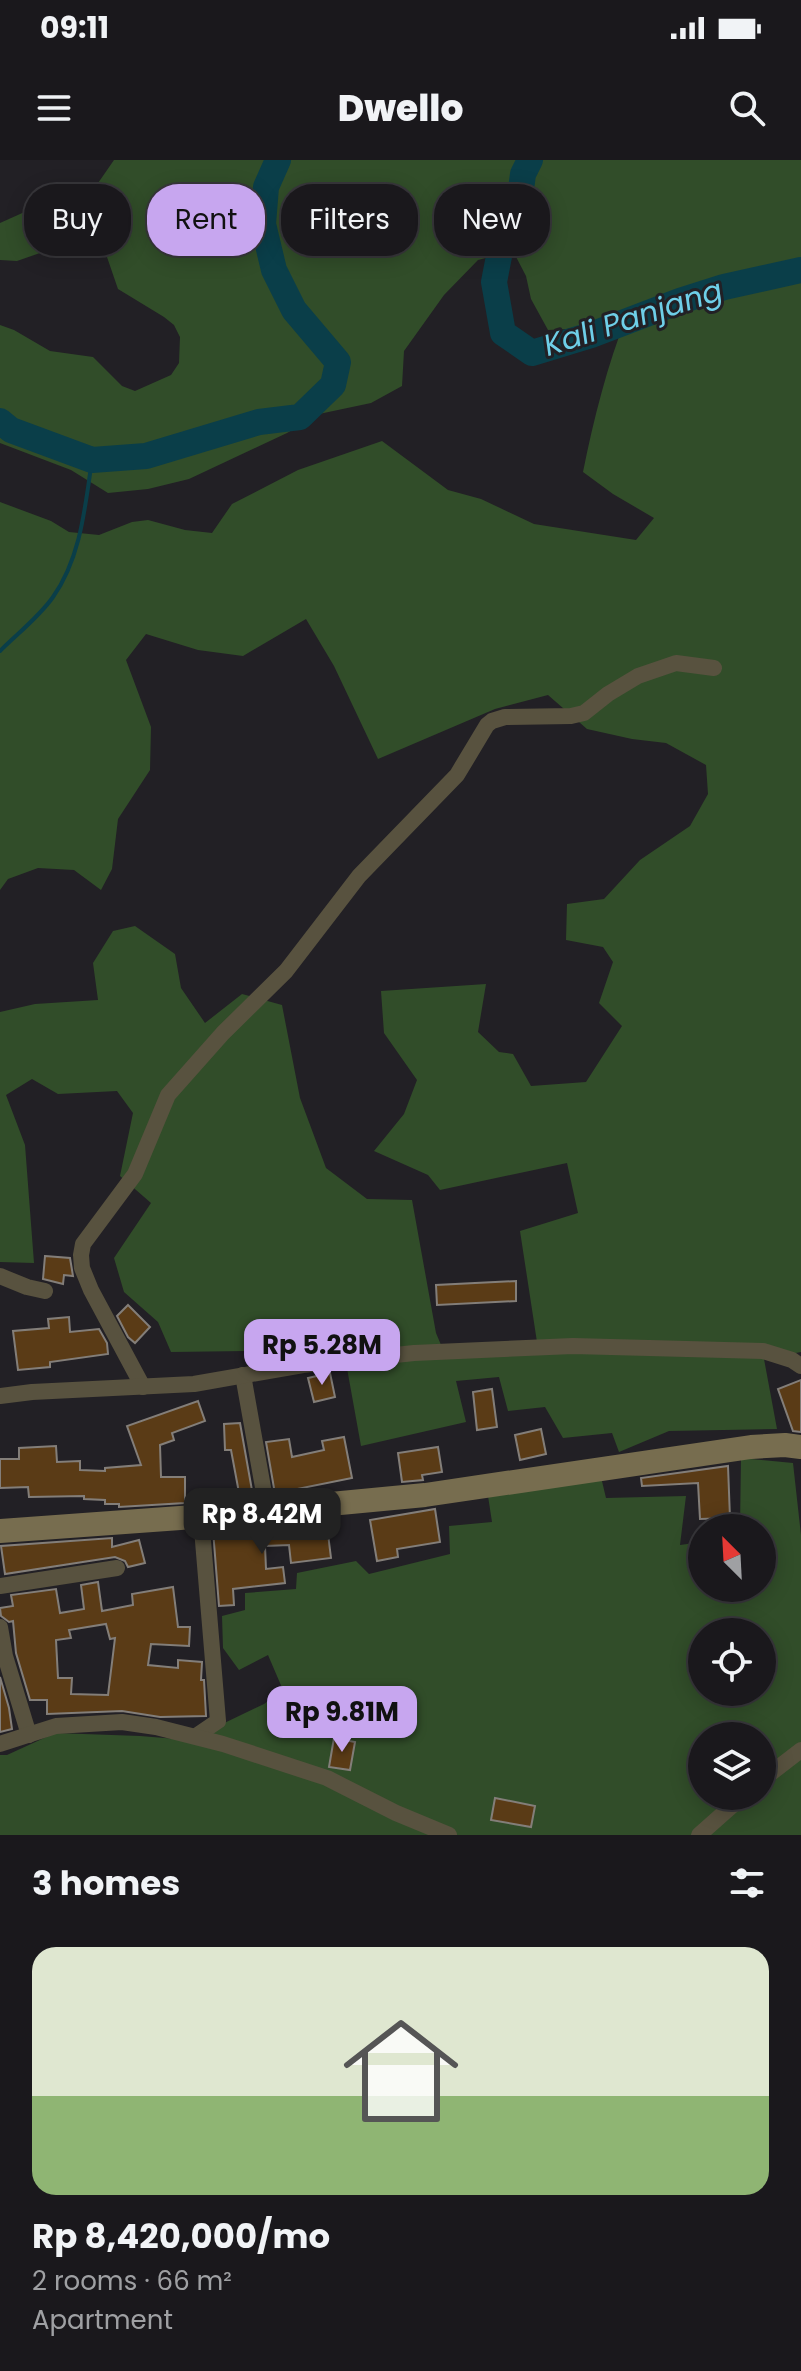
<!DOCTYPE html>
<html lang="en">
<head>
<meta charset="utf-8">
<style>
  body { margin:0; font-family:Poppins,sans-serif; background:#232125; color:#f1f3f6; height:100vh; display:flex; flex-direction:column; font-size:30px; white-space:nowrap }
  * { box-sizing:border-box; margin:0 }
  p { font-size:26px; color:#9fa0a3 }
  .icon { flex:none; width:44px; height:44px; fill:none; stroke:currentColor; stroke-width:2; stroke-linecap:round; stroke-linejoin:round }
  .map { position:relative; height:1675px; overflow:hidden }
  .panel { display:flex; flex-direction:column; background:#1a181c; flex:1 }
  .panel>* { flex:none }
  .banner { position:absolute; left:24px; top:24px; width:754px; height:72px; display:flex; gap:16px }
  .needle { width:52px; rotate:336deg }
  .controls { position:absolute; left:688px; top:1354px; display:grid; gap:16px }
  .controls a { display:grid; place-items:center; width:88px; height:88px; border-radius:50%; background:#1a181c; box-shadow:0 4px 20px #0003,0 0 0 2px #38373b; font-size:40px }
  .price { position:absolute; translate:-50% -68px; padding:0 18px; border-radius:16px; background:#c7a6ef; color:#111; font-size:26px; line-height:52px; filter:drop-shadow(0 2px 4px #0008) }
  .price::after { content:''; position:absolute; left:50%; top:48px; width:24px; height:18px; margin-left:-12px; background:inherit; clip-path:polygon(0 0,100% 0,50% 100%) }
  .price.current { background:#222; color:#fff }
  ul { padding:0; list-style:none }
  li { display:grid; align-content:center; gap:16px; height:424px; padding:0 32px }
  li span { display:grid; place-items:center; height:248px; border-radius:24px; color:#555 }
  li>.icon { margin-inline-start:auto }
  span .icon { width:144px; height:144px; fill:#fffc; stroke-width:1 }
  li b { font-size:34px }
  h2 { display:flex; justify-content:space-between; align-items:center; height:96px; padding:0 32px; font-size:34px }
  .tag { padding:0 28px; border-radius:32px; background:#1a181c; box-shadow:0 4px 20px #0003,0 0 0 2px #38373b; font-size:28px; line-height:72px }
  .tag.current { background:#c7a6ef; color:#111 }
  .status { display:flex; justify-content:space-between; align-items:center; height:56px; padding:0 40px; background:#1a181c; direction:ltr }
  .status svg { height:22px; fill:currentColor }
  header { display:flex; justify-content:space-between; align-items:center; height:104px; padding:0 32px; background:#1a181c; font-size:36px; font-weight:800 }
  .map>svg:first-child { display:block }
</style>
</head>
<body>
<div class="status"><b>09:11</b><svg viewBox="0 0 49 12"><path d="M0 12V9h3v3zM5 12V6h3v6zM10 12V3h3v9zM15 12V0h3v12zM26 1h20v11H26zM47 4h2v5h-2z"/></svg></div>
<header><svg class="icon" aria-label="menu" viewBox="0 0 24 24"><path d="M4 6h16M4 12h16M4 18h16"/></svg>Dwello<svg class="icon" aria-label="search" viewBox="0 0 24 24"><circle cx="10" cy="10" r="6"/><path d="M15 15l6 6"/></svg></header>
<div class="map">
<svg width="801" height="1675" viewBox="0 0 801 1675">
  <rect width="100%" height="100%" fill="#222025"/>
  <!-- green -->
  <g fill="#314d29" fill-rule="evenodd">
    <path d="M 114,0 L 801,0 L 801,1192 L 764,1199 L 777,1269 L 669,1271 L 619,1292 L 612,1273 L 563,1278 L 545,1247 L 508,1251 L 499,1217 L 456,1221 L 466,1262 L 361,1286 L 343,1186 L 246,1191 L 171,1192 L 158,1162 L 124,1132 L 114,1098 L 151,1043 L 120,1016 L 133,953 L 117,931 L 58,934 L 32,919 L 6,935 L 25,985 L 34,1103 L 0,1102 L 0,852 L 35,844 L 98,840 L 93,803 L 113,771 L 135,766 L 175,794 L 181,828 L 205,863 L 242,834 L 282,845 L 300,938 L 326,1008 L 367,1039 L 412,1040 L 436,1173 L 444,1192 L 537,1182 L 520,1071 L 578,1053 L 567,1003 L 440,1030 L 428,1015 L 374,991 L 404,954 L 417,920 L 384,873 L 381,831 L 486,824 L 478,872 L 499,892 L 513,894 L 531,926 L 586,922 L 622,866 L 599,843 L 613,802 L 603,787 L 566,780 L 567,744 L 604,739 L 640,700 L 690,666 L 708,634 L 706,605 L 666,583 L 632,579 L 587,569 L 548,535 L 495,549 L 378,599 L 334,506 L 306,459 L 243,496 L 198,490 L 146,474 L 126,500 L 151,567 L 150,610 L 118,659 L 112,709 L 101,730 L 74,710 L 38,708 L 8,719 L 0,730 L 0,342 L 51,361 L 69,372 L 99,375 L 132,362 L 148,360 L 185,370 L 212,373 L 232,344 L 298,310 L 382,281 L 448,330 L 481,339 L 534,364 L 636,380 L 654,358 L 613,334 L 583,312 C 594,258 607,206 627,155 L 567,169 L 548,170 L 531,139 L 526,116 L 513,91 L 478,100 L 444,135 L 404,191 L 402,226 L 371,243 L 319,254 L 287,273 L 189,319 L 148,329 L 108,333 L 71,310 L 0,283 L 0,165 L 14,170 L 50,191 L 93,197 L 122,226 L 135,231 L 171,215 L 179,203 L 180,177 L 174,165 L 164,157 L 118,129 L 87,39 Z"/>
    <polygon points="29,50 42,80 40,93 17,101 0,100 0,63"/>
    <path d="M 741,1298 L 793,1303 L 801,1375 L 801,1675 L 0,1675 L 0,1595 L 7,1595 L 55,1573 L 140,1576 L 189,1580 L 264,1544 L 283,1530 L 268,1495 L 239,1510 L 223,1488 L 222,1456 L 245,1450 L 245,1433 L 296,1429 L 297,1413 L 356,1401 L 369,1414 L 450,1394 L 449,1366 L 492,1362 L 488,1336 L 601,1317 L 606,1338 L 686,1336 L 680,1385 L 702,1382 L 702,1428 L 762,1428 L 762,1368 L 740,1368 ZM 702,1472 L 762,1472 L 762,1532 L 702,1532 ZM 702,1576 L 762,1576 L 762,1636 L 702,1636 Z"/>
  </g>
  <g fill="none" stroke-linecap="round" stroke-linejoin="round">
    <!-- stream -->
    <path stroke="#0a3e49" stroke-width="4" d="M 0,491 C 16,475 40,456 53,437 C 81,397 85,347 92,300"/>
    <!-- river -->
    <g stroke="#0a3e49" stroke-width="26">
      <polyline points="530,0 523,14 519,45 501,86 494,122 503,173 532,193 591,175 680,141 724,127 801,110"/>
      <polyline points="0,261 11,270 92,300 146,296 259,262 300,257 333,225 338,202 294,150 274,110 263,64 266,27 278,0"/>
    </g>
  </g>
  <!-- building -->
  <g fill="#5a3b16" stroke="#837e79" stroke-width="2" fill-rule="evenodd">
    <polygon points="45,1096 70,1098 73,1116 64,1115 63,1124 43,1119"/>
    <polygon points="516,1121 516,1141 437,1145 436,1125"/>
    <polygon points="128,1145 150,1167 135,1183 128,1177 117,1156"/>
    <polygon points="69,1157 70,1172 99,1169 107,1183 108,1194 50,1202 50,1207 18,1210 13,1171 49,1168 48,1159"/>
    <polygon points="330,1213 335,1237 314,1242 308,1218"/>
    <polygon points="801,1220 801,1272 793,1271 778,1229"/>
    <polygon points="492,1229 497,1267 477,1270 473,1232"/>
    <polygon points="198,1241 205,1261 172,1273 174,1280 160,1285 161,1317 185,1317 185,1343 119,1347 119,1344 105,1344 105,1340 84,1339 84,1336 29,1337 28,1327 0,1328 0,1299 19,1299 19,1288 56,1286 57,1302 80,1301 80,1310 105,1311 105,1308 141,1305 127,1266"/>
    <polygon points="240,1263 253,1336 240,1338 231,1290 225,1290 224,1264"/>
    <polygon points="541,1269 546,1294 520,1300 515,1275"/>
    <polygon points="344,1277 352,1318 297,1329 297,1332 275,1334 266,1282 289,1279 292,1297 324,1290 322,1281"/>
    <polygon points="438,1287 442,1312 422,1315 423,1320 402,1322 398,1293"/>
    <polygon points="728,1306 730,1358 700,1359 698,1323 642,1326 641,1318"/>
    <polygon points="435,1349 440,1382 397,1389 398,1397 377,1401 370,1360"/>
    <polygon points="288,1366 287,1371 327,1366 331,1398 291,1403 289,1385 265,1386 266,1409 283,1407 285,1423 233,1429 234,1445 219,1446 213,1370"/>
    <polygon points="112,1378 112,1387 139,1380 145,1403 128,1407 125,1401 115,1397 5,1414 1,1386"/>
    <path d="M 98,1422 L 102,1451 L 133,1445 L 132,1434 L 173,1427 L 178,1467 L 190,1467 L 189,1486 L 151,1484 L 148,1505 L 178,1508 L 178,1500 L 202,1502 L 201,1520 L 204,1520 L 206,1556 L 160,1557 L 122,1551 L 47,1554 L 47,1540 L 30,1540 L 16,1493 L 13,1461 L 9,1462 L 1,1456 L 0,1448 L 13,1446 L 11,1435 L 56,1429 L 60,1453 L 84,1449 L 81,1425 ZM 106,1464 L 110,1479 L 115,1478 L 108,1535 L 71,1534 L 72,1518 L 58,1518 L 56,1480 L 71,1478 L 69,1470 Z"/>
    <polygon points="0,1517 9,1548 12,1569 0,1572"/>
    <polygon points="334,1578 355,1582 350,1610 329,1607"/>
    <polygon points="495,1638 535,1646 531,1667 491,1660"/>
  </g>
  <g fill="none" stroke-linecap="round" stroke-linejoin="round">
    <!-- street -->
    <g stroke="#58523f" stroke-width="16">
      <polyline points="0,1116 27,1127 45,1131"/>
      <polyline points="243,1215 267,1350"/>
      <polyline points="143,1227 91,1130 82,1108 81,1095 83,1084 135,1014 168,935 223,873 286,811 359,716 457,615 487,565 492,561 505,557 571,556 584,553 608,534 638,516 676,503 714,508"/>
      <polyline points="0,1236 32,1232 194,1224 303,1205 414,1193 573,1186 763,1191 792,1200 801,1206"/>
      <polyline points="0,1426 117,1408"/>
      <polyline points="0,1467 5,1496 29,1575"/>
      <polyline points="196,1576 218,1561 201,1357"/>
      <polyline points="0,1584 56,1566 122,1562 156,1567 223,1584 327,1618 396,1653 449,1675"/>
      <polyline points="762,1620 801,1590"/>
      <polyline points="699,1675 743,1636"/>
    </g>
    <!-- secondary -->
    <polyline stroke="#776d4f" stroke-width="24" points="0,1371 194,1357 425,1335 751,1287 785,1285 801,1287"/>
  </g>
  <g text-anchor="middle" stroke-width="6" stroke-linejoin="round" paint-order="stroke">
    <!-- water labels -->
    <g font-size="30" font-style="italic" fill="#6ecfe8" stroke="#222025">
      <text transform="translate(633 158) rotate(-18)" y="10">Kali Panjang</text>
    </g>
  </g>
</svg>
<div class="controls">
<a><svg class="needle" viewBox="-14 -14 28 28"><path d="M0-13l5 13h-10z" fill="#e53935"/><path d="M0 13l5-13h-10z" fill="#9fa0a3"/></svg></a>
<a><svg class="icon" aria-label="locate" viewBox="0 0 24 24"><circle cx="12" cy="12" r="6"/><path d="M12 2v4M12 18v4M2 12h4M18 12h4"/></svg></a>
<a><svg class="icon" aria-label="layers" viewBox="0 0 24 24"><path d="M12 4l9 5-9 5-9-5zM3 14l9 5 9-5"/></svg></a>
</div>
<b class="price" style="left:322px;top:1227px">Rp 5.28M</b>
<b class="price current" style="left:262px;top:1396px">Rp 8.42M</b>
<b class="price" style="left:342px;top:1594px">Rp 9.81M</b>
<div class="banner">
<a class="tag">Buy</a>
<a class="tag current">Rent</a>
<a class="tag">Filters</a>
<a class="tag">New</a>
</div>
</div>
<section class="panel">
<h2>3 homes<svg class="icon" aria-label="filters" viewBox="0 0 24 24"><path d="M4 7h16M4 17h16"/><circle cx="9" cy="7" r="2"/><circle cx="15" cy="17" r="2"/></svg></h2>
<ul>
<li><span style="background:linear-gradient(#dfe7d0 60%,#8fb573 0)"><svg class="icon" aria-label="home" viewBox="0 0 24 24"><path d="M3 11l9-7 9 7M6 9v11h12V9"/></svg></span><div><b>Rp 8,420,000/mo</b><p>2 rooms · 66 m²</p><p>Apartment</p></div></li>
</ul>
</section>
</body>
</html>
